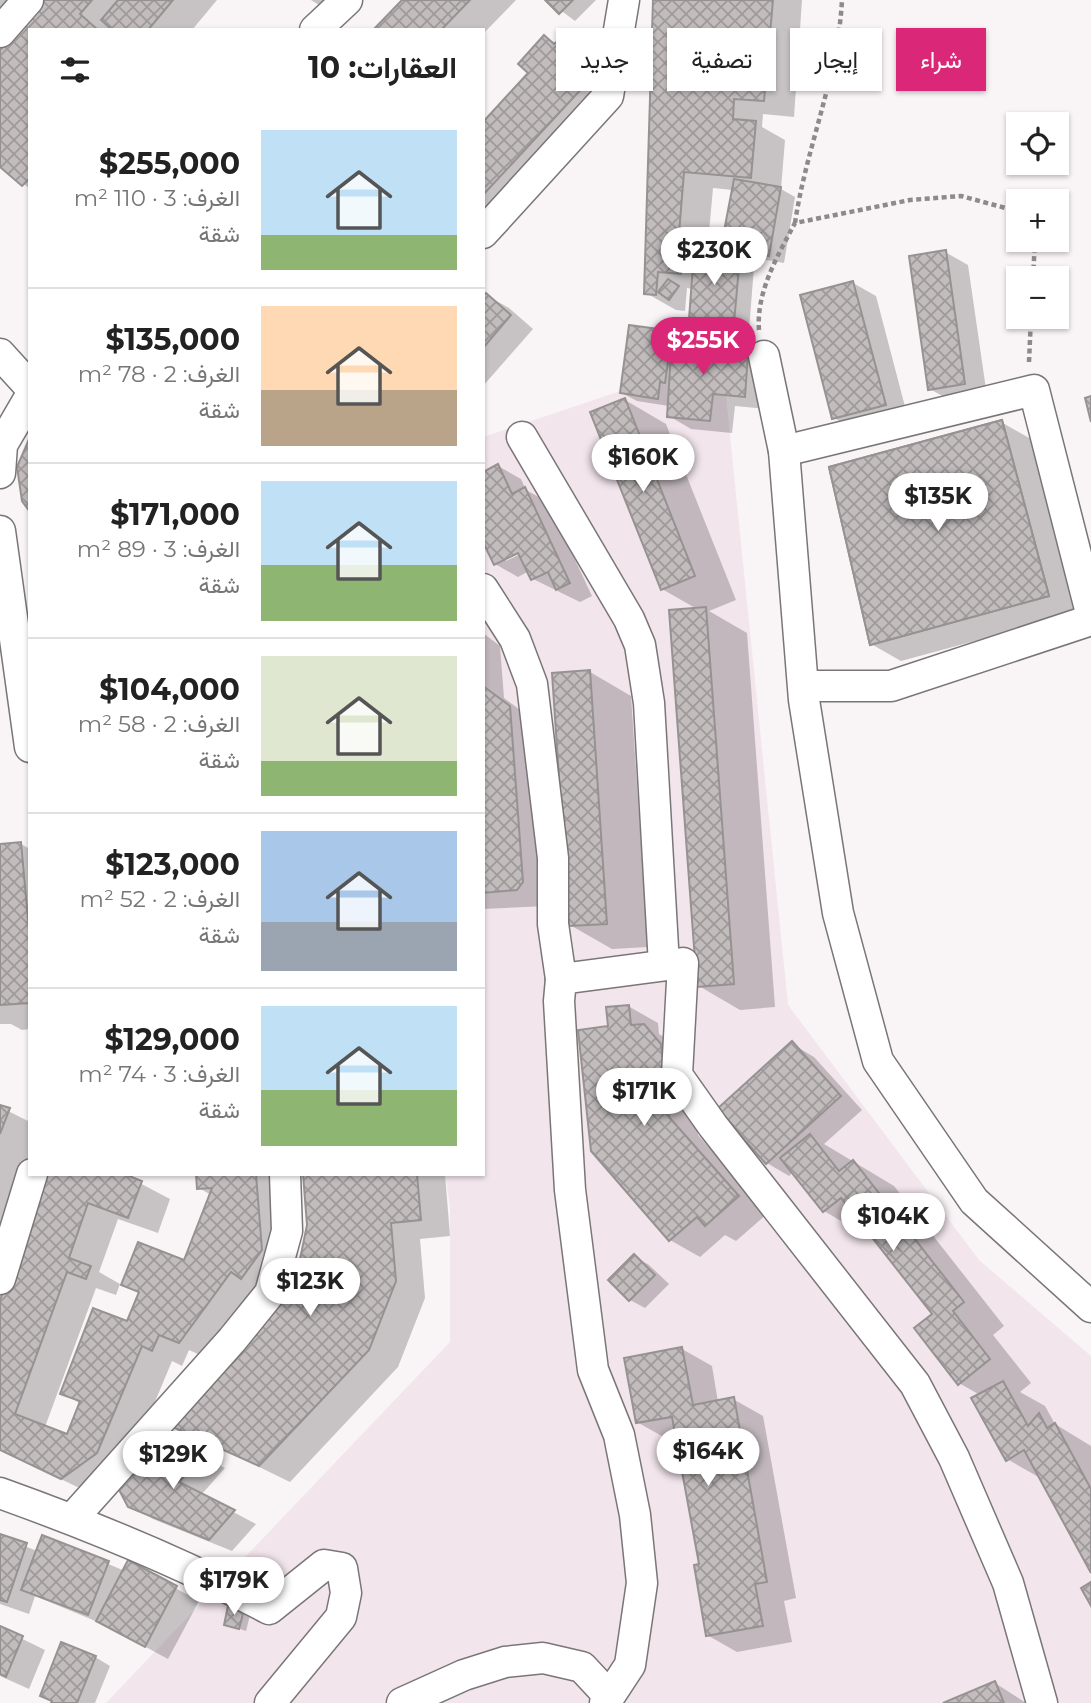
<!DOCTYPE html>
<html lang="ar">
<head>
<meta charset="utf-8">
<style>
  body { margin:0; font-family:Montserrat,Vazirmatn,sans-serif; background:#f2f2f2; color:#222; direction:rtl; height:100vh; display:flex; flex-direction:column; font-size:26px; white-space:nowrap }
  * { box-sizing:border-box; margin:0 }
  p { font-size:23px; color:#767676 }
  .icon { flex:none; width:38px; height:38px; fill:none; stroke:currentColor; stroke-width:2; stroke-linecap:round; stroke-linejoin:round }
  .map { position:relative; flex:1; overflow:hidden; direction:ltr }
  .details { position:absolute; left:28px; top:28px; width:457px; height:1148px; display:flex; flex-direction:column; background:#fff; border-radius:0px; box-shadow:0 2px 5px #0004; direction:rtl }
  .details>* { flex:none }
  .banner { position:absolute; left:506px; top:28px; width:480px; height:63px; direction:rtl; display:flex; gap:14px }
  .tools { position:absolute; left:1006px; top:112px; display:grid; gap:14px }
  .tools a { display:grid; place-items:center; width:63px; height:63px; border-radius:0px; background:#fff; box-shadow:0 2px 5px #0004; font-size:35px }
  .price { position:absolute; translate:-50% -60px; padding:0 16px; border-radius:24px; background:#fff; color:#222; font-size:23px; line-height:46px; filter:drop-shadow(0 2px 4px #0008) }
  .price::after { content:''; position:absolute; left:50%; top:42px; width:21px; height:16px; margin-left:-10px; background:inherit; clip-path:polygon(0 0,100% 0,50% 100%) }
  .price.selected { background:#db2777; color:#fff }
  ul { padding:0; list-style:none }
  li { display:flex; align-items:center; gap:21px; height:175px; padding:0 28px }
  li+li { border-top:2px solid #e0e0e0 }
  li span { display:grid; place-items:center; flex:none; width:196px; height:140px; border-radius:0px; color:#555 }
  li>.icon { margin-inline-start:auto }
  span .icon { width:84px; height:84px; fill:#fffc; stroke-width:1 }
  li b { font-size:30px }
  h2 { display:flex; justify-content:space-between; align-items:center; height:84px; padding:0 28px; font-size:30px }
  .pill { padding:0 24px; border-radius:0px; background:#fff; box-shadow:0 2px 5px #0004; font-size:24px; line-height:63px }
  .pill.selected { background:#db2777; color:#fff }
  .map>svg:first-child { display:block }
</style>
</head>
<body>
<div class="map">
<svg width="1091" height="1703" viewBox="0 0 1091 1703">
  <defs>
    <pattern id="building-cross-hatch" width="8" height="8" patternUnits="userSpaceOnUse" patternTransform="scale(1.75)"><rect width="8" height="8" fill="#c2bcbd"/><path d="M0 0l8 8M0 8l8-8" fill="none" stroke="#9e999a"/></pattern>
  </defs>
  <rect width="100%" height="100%" fill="#f9f4f6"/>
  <!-- built -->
  <polygon fill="#f2e5ec" points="722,357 788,1005 979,1260 1091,1356 1091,1703 106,1703 450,1342 450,1206 445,1174 483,1174 483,437"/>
  <!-- shadow -->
  <g fill="#0003" fill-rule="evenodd">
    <polygon points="0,0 28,0 0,29"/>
    <polygon points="46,0 217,0 192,30 30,30 30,189 0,164 0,53"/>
    <polygon points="311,0 348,0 332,13"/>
    <polygon points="405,0 516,0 483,34 483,30 376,30"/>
    <polygon points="547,0 596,0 575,21"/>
    <polygon points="655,0 802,0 794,117 763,114 762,127 785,140 781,189 795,197 784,263 738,255 723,247 733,190 713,188 707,255 739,258 754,267 749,330 705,327 690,318 693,289 687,288 685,311 676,310 646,293"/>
    <polygon points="544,37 557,44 561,40 591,57 626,89 483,244 483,125 530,73"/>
    <polygon points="945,252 968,265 987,396 953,402 930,389"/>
    <polygon points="853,283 876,296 908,418 857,431 834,418"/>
    <polygon points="486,295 509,308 533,329 483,386 483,299"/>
    <polygon points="631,327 686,337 713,336 736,349 735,355 747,356 770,369 767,409 735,406 732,433 691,429 669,416 669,406 637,401 622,393"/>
    <polygon points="625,400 666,424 736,600 709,611 747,633 775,1007 740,1010 699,986 697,609 662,589"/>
    <polygon points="1001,422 1031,439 1078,613 901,661 871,644"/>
    <path d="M 498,466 L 521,479 L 526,490 L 548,502 L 592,596 L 580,602 L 533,579 L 529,571 L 518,577 L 495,564 L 483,538 L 483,473 ZM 525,548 L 527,551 L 506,561 L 506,557 Z"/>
    <polygon points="483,633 500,646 504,698 539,724 547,906 483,909"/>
    <polygon points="590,672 631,696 648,947 612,949 570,925"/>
    <polygon points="21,844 30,849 30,1029 22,1030 11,1024 0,1024 0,845"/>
    <polygon points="628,1006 658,1023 659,1034 674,1043 690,1062 698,1135 767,1214 736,1241 725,1235 700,1257 670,1240 593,1151 610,1028"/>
    <polygon points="792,1044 814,1057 862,1110 824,1144 894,1186 1004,1326 993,1335 1031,1383 1020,1392 1045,1406 1055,1424 1091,1446 1091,1569 1042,1479 1007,1459 980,1395 959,1383 935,1315 869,1231 865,1235 824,1211 793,1172 789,1176 767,1163"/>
    <polygon points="0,1107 30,1122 30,1174 0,1267"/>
    <polygon points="46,1174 134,1174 132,1179 170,1199 158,1233 118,1219 99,1272 120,1284 116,1295 96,1288 45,1427 68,1436 81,1404 62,1393 128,1323 140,1294 123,1284 185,1263 211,1195 199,1188 198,1174 284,1174 291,1267 209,1359 189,1350 182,1366 172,1361 127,1469 92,1494 0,1450 0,1305"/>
    <polygon points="305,1174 445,1174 450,1236 420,1239 425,1298 398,1367 290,1482 171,1424 282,1299 300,1264 309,1226"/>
    <polygon points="634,1256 649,1265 669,1284 645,1308 630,1300"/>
    <polygon points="682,1349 712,1366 718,1402 733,1399 763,1416 796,1598 784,1601 792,1642 737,1652 707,1635 701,1565 678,1438 667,1439 637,1422"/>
    <polygon points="166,1438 225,1468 201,1495 256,1524 232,1551 153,1519 129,1505"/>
    <polygon points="0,1536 37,1551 43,1537 125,1571 129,1563 199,1601 168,1659 105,1625 35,1596 29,1614 0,1604"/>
    <polygon points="243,1611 250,1615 246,1631 226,1624"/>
    <polygon points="0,1628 45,1650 29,1689 0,1676"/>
    <polygon points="95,1657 110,1666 95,1703 53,1703"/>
    <polygon points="995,1683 1026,1703 948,1703"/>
  </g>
  <!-- building -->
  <g fill="url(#building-cross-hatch)" stroke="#979292" stroke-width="2" fill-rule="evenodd">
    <polygon points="44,0 92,0 80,14 98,30 30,30 30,178 22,186 0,167 0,50"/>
    <polygon points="118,0 173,0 148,30 112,30 101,20"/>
    <polygon points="402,0 470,0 441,30 373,30"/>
    <polygon points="545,0 573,0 559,14"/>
    <polygon points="653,0 773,0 764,101 734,99 733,119 756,121 751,178 684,172 678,246 684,246 681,274 658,272 656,295 644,294"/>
    <polygon points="544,35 554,44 561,38 598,71 483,195 483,122 528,73 518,64"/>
    <polygon points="734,179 781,187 769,256 721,247"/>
    <polygon points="946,250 965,384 928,390 909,256"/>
    <polygon points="694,252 740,256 734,323 689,319"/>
    <polygon points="668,279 679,286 669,300 658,292"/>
    <polygon points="853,281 886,405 832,419 800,295"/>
    <polygon points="486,293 511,315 483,348 483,296"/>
    <polygon points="629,325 682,332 680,343 671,342 665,383 660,382 658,399 620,393"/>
    <polygon points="684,332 713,334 713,351 748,354 745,397 713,394 710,421 667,417 671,352 682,353"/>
    <polygon points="1091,396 1091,422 1085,398"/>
    <polygon points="625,398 695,576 661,590 590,412"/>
    <path d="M 1002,420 L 1049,596 L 870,645 L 829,467 ZM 955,485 L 972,563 L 895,584 L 882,499 Z"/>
    <polygon points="1002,420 1049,596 870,645 829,467"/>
    <polygon points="30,437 30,512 22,501 17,467"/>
    <polygon points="498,464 512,494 525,487 570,583 556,590 548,572 531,580 518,553 494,565 483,542 483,472"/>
    <polygon points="706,607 734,984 697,987 669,610"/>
    <polygon points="590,670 607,924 569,926 552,673"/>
    <polygon points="483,686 510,706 523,882 517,890 483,893"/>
    <polygon points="21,842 30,941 30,1003 0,1005 0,844"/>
    <polygon points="629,1005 631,1025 644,1024 661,1044 669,1117 739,1196 705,1226 697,1217 669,1241 591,1151 578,1030 608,1026 606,1007"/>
    <polygon points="792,1041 841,1096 766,1164 717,1109"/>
    <polygon points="0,1105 10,1108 0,1134"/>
    <polygon points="810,1134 839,1171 853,1160 964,1302 953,1311 990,1359 958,1385 914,1328 932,1314 841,1198 823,1212 780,1158"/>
    <polygon points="44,1174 124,1174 142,1181 128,1218 88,1203 69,1258 91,1266 86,1279 67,1272 15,1414 67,1434 80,1401 60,1394 93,1308 127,1321 139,1292 121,1285 138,1242 184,1260 212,1188 197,1189 196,1174 256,1174 262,1250 241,1279 231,1272 179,1343 159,1335 152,1351 142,1346 97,1453 61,1479 0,1450 0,1300"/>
    <polygon points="303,1174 417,1174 421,1220 391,1223 396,1281 369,1350 259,1466 168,1425 281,1298 299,1264 307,1225"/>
    <polygon points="634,1254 655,1275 629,1301 608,1280"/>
    <polygon points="682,1347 693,1405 734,1397 767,1582 755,1584 763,1626 706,1636 694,1565 699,1564 672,1417 636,1423 624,1358"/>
    <polygon points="1003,1381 1028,1426 1039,1413 1047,1428 1055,1423 1091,1489 1091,1573 1024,1450 1006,1461 971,1398"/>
    <polygon points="165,1435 204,1454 179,1482 235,1510 209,1540 128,1507 117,1486"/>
    <polygon points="0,1534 27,1543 7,1602 0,1600"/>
    <polygon points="42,1535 109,1561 88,1615 21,1590"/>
    <polygon points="128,1560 177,1586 145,1647 96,1621"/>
    <polygon points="1091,1582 1091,1606 1081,1588"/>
    <polygon points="228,1606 244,1610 239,1629 224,1625"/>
    <polygon points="0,1626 23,1636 6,1677 0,1674"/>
    <polygon points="61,1642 96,1656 77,1703 51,1703 52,1701 40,1696"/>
    <polygon points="995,1681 1004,1703 943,1703"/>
  </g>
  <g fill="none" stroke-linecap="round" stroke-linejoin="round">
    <!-- minor casing -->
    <g stroke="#7a7678" stroke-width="33">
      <g id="minor">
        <polyline points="315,30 347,0"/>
        <polyline points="0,32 28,0"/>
        <polyline points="483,233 608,96 624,0"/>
        <polyline points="0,354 30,387"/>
        <polyline points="764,356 784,451 804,700 838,913 878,1061 974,1201 1091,1307"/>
        <polyline points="522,437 629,619 640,645 649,703 664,965"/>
        <polyline points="784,451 1034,390 1091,613"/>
        <polyline points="0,473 2,445 30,397"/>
        <polyline points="0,531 30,747"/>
        <polyline points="483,589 515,639 532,684 553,858 553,924 561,979"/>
        <polyline points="804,686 891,686 1091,620"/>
        <polyline points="0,1279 32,1174"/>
        <path d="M 0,1493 C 92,1526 183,1563 269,1609 L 324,1565 L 342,1568 L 346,1593 L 341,1617 L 270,1703"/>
        <polyline points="72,1519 232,1340 270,1293 287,1231 285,1174"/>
        <polyline points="402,1703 464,1675 505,1662 543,1658 582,1667 609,1696"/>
        <polyline points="605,1703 630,1665 642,1583 635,1515 619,1435 593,1370 570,1190 559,1001 561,979 683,963 677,1075 713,1126 915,1384 954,1458 1008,1583 1042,1703"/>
      </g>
    </g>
    <!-- path -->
    <g stroke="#8e8a8c" stroke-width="4.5" stroke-dasharray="5 3.5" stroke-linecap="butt">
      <path d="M 795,223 C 806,148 838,77 842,0"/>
      <polyline points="1033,278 1035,240"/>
      <path d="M 759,330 C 756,292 778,255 795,223 L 910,200 L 961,196 L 1013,210 L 1018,217"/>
      <polyline points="1029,362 1031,317"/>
    </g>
    <!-- minor -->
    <use href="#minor" stroke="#fff" stroke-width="30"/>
  </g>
</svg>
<div class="tools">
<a><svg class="icon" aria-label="locate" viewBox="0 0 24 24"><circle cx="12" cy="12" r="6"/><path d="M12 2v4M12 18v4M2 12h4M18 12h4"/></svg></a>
<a>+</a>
<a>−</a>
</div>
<b class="price" style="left:714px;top:287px">$230K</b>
<b class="price selected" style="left:703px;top:377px">$255K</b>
<b class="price" style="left:643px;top:494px">$160K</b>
<b class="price" style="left:938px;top:533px">$135K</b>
<b class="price" style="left:644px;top:1128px">$171K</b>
<b class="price" style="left:893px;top:1253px">$104K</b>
<b class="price" style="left:310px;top:1318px">$123K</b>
<b class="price" style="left:708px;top:1488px">$164K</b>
<b class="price" style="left:173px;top:1491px">$129K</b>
<b class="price" style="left:234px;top:1617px">$179K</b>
<div class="banner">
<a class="pill selected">شراء</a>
<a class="pill">إيجار</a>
<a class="pill">تصفية</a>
<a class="pill">جديد</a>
</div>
<section class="details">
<h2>العقارات: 10<svg class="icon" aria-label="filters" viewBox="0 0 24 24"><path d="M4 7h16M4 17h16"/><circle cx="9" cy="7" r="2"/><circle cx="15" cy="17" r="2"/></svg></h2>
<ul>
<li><span style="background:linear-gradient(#bfe0f5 75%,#8fb573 0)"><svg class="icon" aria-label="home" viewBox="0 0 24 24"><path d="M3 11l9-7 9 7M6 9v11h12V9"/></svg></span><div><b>$255,000</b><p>الغرف: 3 · 110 m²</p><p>شقة</p></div></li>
<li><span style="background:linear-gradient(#ffd9b3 60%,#b9a48a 0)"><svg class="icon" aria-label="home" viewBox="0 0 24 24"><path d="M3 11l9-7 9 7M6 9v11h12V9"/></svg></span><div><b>$135,000</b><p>الغرف: 2 · 78 m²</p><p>شقة</p></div></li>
<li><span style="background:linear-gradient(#bfe0f5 60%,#8fb573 0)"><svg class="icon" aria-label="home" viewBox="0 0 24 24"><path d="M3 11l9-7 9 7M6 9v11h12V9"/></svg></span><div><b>$171,000</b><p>الغرف: 3 · 89 m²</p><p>شقة</p></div></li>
<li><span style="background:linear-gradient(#dfe7d0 75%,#8fb573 0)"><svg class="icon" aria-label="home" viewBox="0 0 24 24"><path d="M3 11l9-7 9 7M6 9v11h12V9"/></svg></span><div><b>$104,000</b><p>الغرف: 2 · 58 m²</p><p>شقة</p></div></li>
<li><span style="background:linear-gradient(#a9c7e8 65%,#9aa5b1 0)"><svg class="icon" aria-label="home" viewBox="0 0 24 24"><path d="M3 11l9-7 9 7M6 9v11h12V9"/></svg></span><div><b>$123,000</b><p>الغرف: 2 · 52 m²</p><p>شقة</p></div></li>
<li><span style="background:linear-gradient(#bfe0f5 60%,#8fb573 0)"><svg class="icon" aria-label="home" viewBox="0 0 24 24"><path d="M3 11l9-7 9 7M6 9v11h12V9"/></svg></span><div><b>$129,000</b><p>الغرف: 3 · 74 m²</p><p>شقة</p></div></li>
</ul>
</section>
</div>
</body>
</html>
